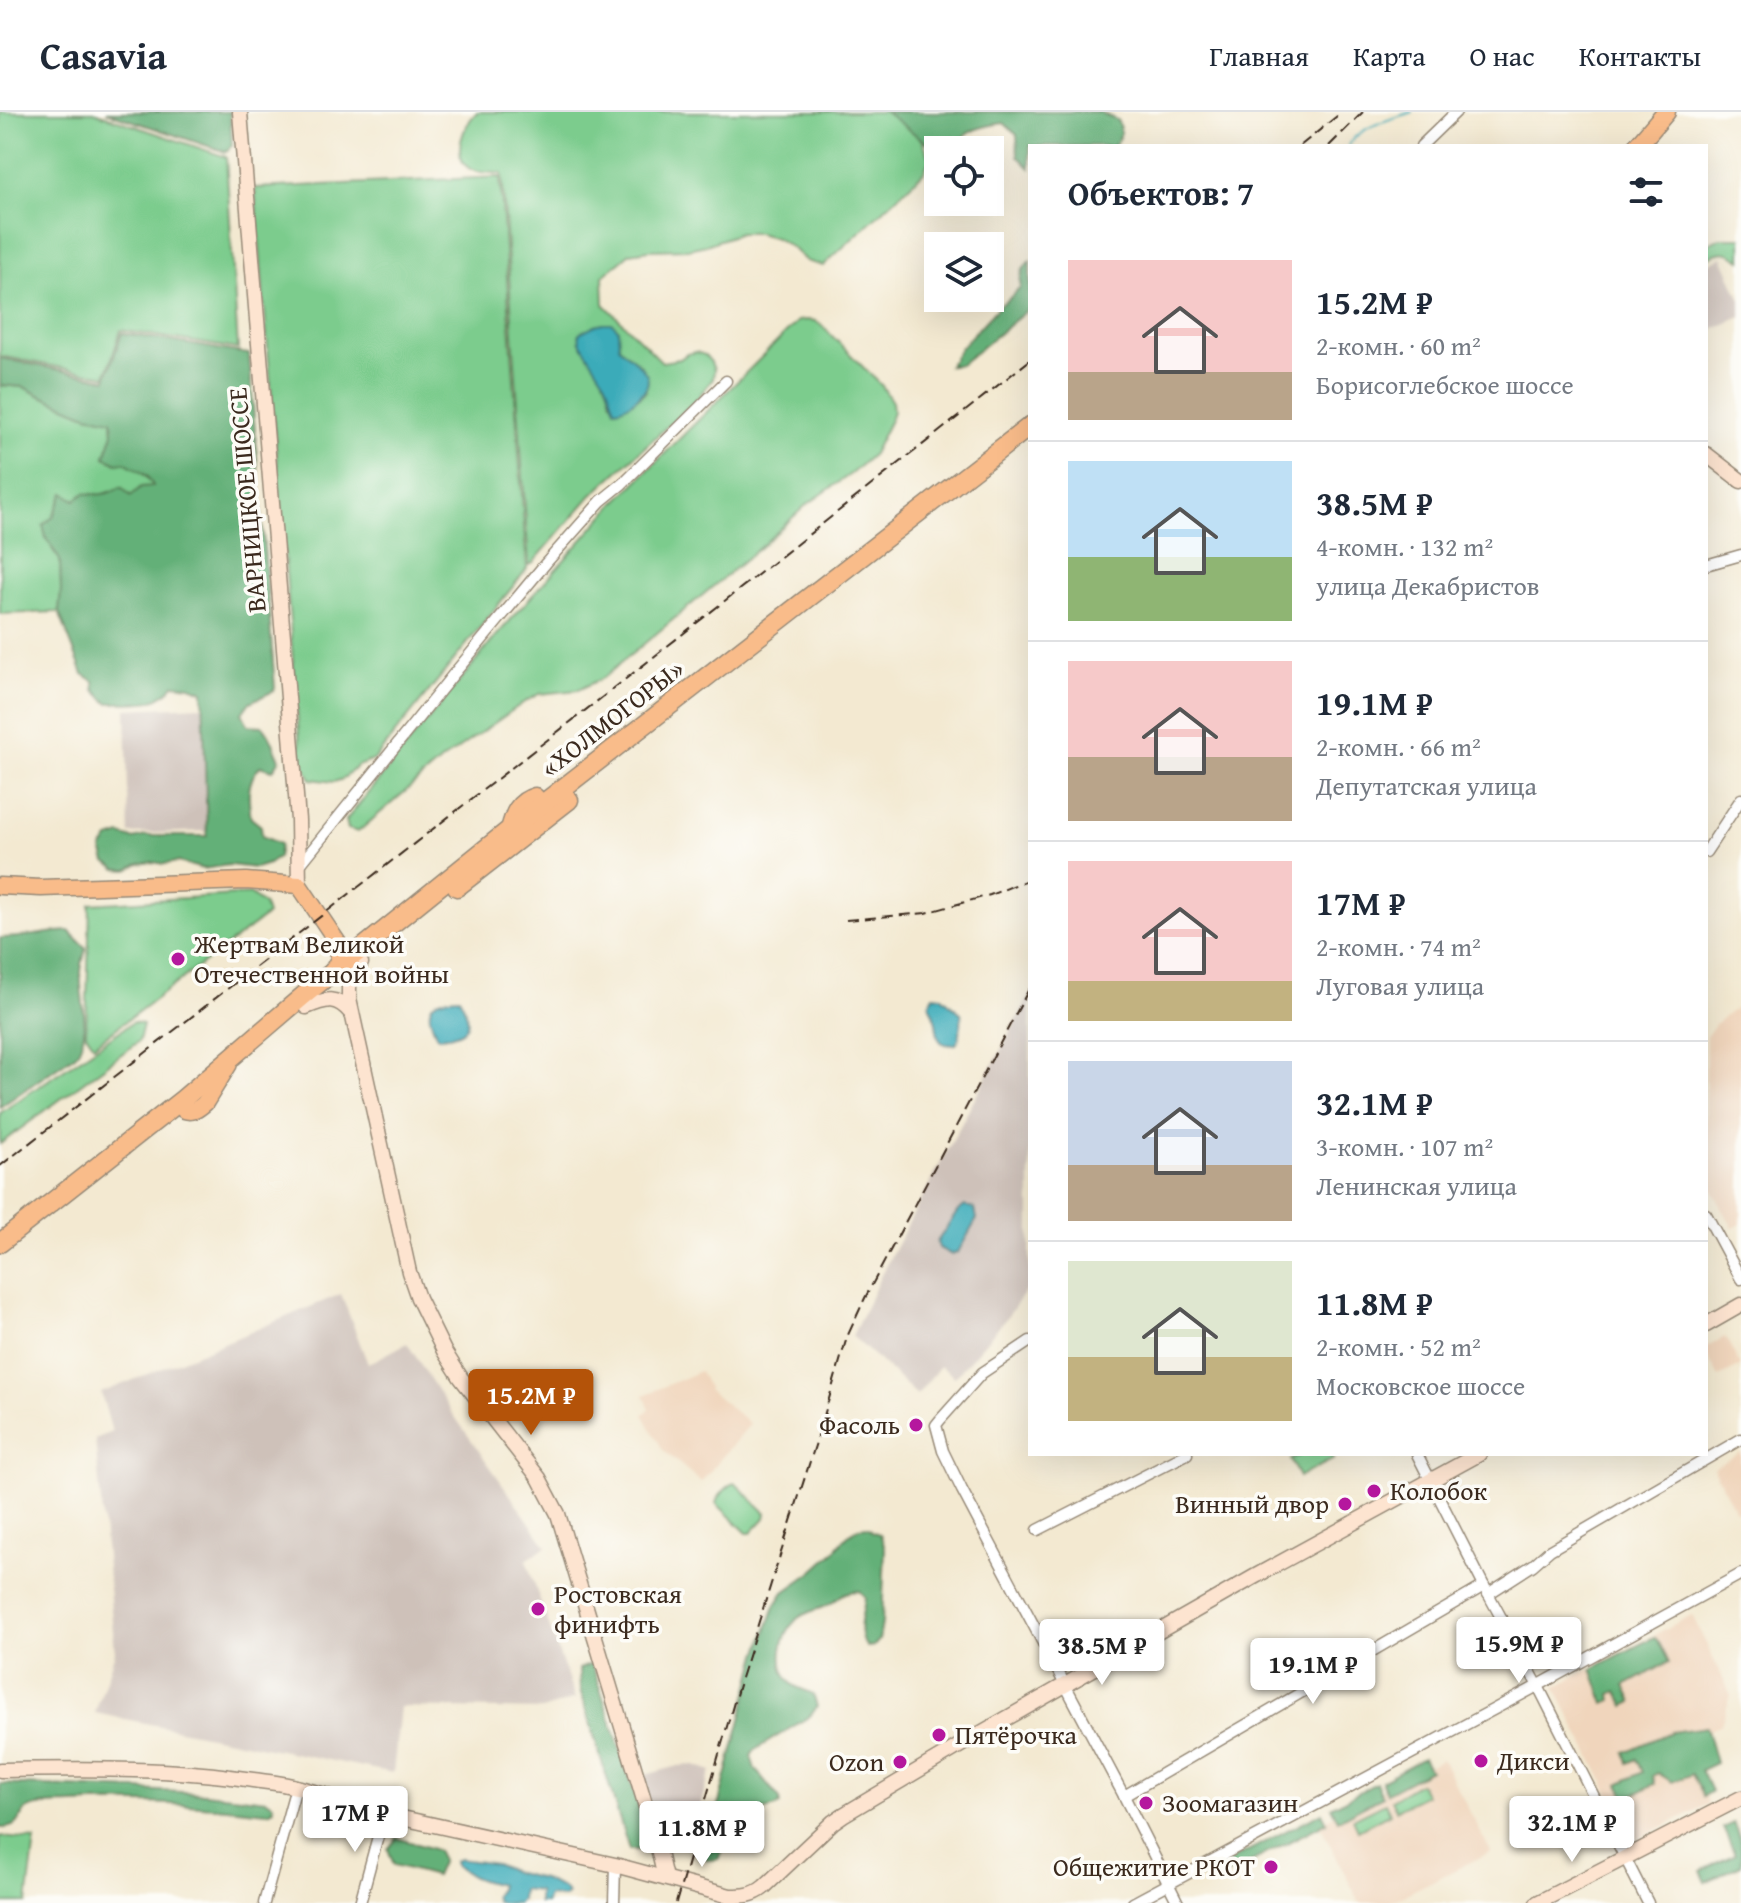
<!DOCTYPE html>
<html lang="ru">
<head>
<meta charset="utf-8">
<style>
  body { margin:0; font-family:"Gentium Book Plus",serif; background:#f2f2f3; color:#1f2937; height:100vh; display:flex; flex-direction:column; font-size:30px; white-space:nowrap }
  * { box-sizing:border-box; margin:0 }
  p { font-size:26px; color:#747a83 }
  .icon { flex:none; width:44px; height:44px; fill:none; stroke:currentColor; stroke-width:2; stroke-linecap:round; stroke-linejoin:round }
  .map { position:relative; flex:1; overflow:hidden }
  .drawer { position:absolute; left:1028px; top:32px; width:680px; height:1312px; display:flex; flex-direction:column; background:#fff; border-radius:0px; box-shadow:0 8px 32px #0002 }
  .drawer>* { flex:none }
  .controls { position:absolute; left:924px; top:24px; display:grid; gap:16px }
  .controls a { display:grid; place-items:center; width:80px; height:80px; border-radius:0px; background:#fff; box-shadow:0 8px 32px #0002; font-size:40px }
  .price { position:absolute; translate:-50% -68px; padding:0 18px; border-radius:8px; background:#fff; color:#222; font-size:26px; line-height:52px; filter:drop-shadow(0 2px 4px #0008) }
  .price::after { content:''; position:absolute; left:50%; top:48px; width:24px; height:18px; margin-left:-12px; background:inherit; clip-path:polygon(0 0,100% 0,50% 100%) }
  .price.selected { background:#b45309; color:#fff }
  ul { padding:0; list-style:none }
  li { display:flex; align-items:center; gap:24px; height:200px; padding:0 40px }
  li+li { border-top:2px solid #e0e1e3 }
  li span { display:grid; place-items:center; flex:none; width:224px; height:160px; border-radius:0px; color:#555 }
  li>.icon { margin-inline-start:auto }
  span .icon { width:96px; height:96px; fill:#fffc; stroke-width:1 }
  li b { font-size:34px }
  h2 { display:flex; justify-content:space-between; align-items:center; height:96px; padding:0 40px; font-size:34px }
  header { display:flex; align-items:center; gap:48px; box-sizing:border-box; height:112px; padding:0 40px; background:#fff; border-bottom:2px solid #e0e1e3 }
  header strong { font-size:38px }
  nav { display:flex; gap:44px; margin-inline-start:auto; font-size:28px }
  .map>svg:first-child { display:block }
</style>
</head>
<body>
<header>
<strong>Casavia</strong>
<nav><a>Главная</a><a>Карта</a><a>О нас</a><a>Контакты</a></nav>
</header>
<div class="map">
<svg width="1741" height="1791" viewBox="0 0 1741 1791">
  <rect width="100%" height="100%" fill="#fdfcf7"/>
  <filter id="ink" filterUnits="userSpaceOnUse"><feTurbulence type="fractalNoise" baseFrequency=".0125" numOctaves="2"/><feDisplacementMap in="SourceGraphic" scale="16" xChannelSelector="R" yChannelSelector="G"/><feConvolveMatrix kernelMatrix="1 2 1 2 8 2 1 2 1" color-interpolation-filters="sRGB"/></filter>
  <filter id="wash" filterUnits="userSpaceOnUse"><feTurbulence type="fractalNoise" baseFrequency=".006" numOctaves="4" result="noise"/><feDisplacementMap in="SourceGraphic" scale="32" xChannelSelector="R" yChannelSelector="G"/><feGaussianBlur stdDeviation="1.8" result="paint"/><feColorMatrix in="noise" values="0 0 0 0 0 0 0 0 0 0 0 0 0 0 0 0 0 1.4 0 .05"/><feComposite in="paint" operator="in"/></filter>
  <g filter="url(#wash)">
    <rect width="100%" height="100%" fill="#f3e9d1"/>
    <!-- built -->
    <g fill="#f0d5bc">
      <polygon points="1741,892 1741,1112 1733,1116 1706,1066 1706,925 1716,911"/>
      <polygon points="1725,1225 1741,1254 1719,1265 1706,1242 1706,1235"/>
      <polygon points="700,1259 709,1278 750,1312 701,1370 663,1338 643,1302 650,1298 644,1283"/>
      <polygon points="1741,1340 1741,1397 1736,1400 1713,1356"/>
      <polygon points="1692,1503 1731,1583 1721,1612 1688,1630 1708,1692 1634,1729 1555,1575"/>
      <polygon points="1442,1647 1491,1740 1388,1791 1360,1791 1319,1711"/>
    </g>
    <!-- industrial -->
    <g fill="#cec1b9">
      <polygon points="1722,145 1741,188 1741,205 1706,220 1706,153"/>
      <polygon points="203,594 206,719 129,722 126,597"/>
      <polygon points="1030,883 1030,1173 1008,1204 955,1265 940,1254 917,1283 852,1224 884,1157"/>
      <polygon points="341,1182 368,1252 407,1231 450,1298 547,1435 526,1448 575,1587 542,1598 400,1595 393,1661 95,1601 115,1540 95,1327 112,1320 101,1281 217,1234"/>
      <polygon points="695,1653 711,1659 691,1723 662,1731 642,1664 678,1654"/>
    </g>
    <!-- green -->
    <g fill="#7bcc8d" stroke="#5b7b56" stroke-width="2" fill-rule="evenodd">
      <polygon points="0,0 94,0 226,45 238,237 121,218 106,264 0,244"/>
      <path d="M 477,0 L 889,0 C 910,15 922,21 930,47 L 923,61 L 823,154 L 806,149 L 792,136 L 776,126 L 758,121 L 740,121 L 706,133 L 688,137 L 649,138 L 630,141 L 603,164 L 604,192 L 662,250 L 680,247 L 687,242 L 696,240 L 705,243 L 711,250 L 714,258 L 713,267 L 694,290 L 591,384 L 532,452 L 529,453 L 502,62 C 492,60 478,62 470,57 C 450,44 464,13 477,0 ZM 618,226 L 619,235 L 641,254 L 646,279 L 632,290 L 611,289 C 608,270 592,245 580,230 Z"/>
      <polygon points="500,65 527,457 374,648 357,654 343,667 334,670 311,667 301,648 255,76"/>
      <path d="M 1720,126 L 1741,126 L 1741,148 C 1728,138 1720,138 1706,147 L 1706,133 Z"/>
      <polygon points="807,208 816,209 823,215 882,274 892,290 893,299 890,308 873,342 852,361 805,394 764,432 603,566 578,578 539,582 523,591 442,648 358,720 348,717 346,708 498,522 615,391 798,209"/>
      <path d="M 0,273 L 24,275 L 39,283 L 87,303 L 112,308 L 113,321 L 105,345 C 115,350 118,349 126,351 C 137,355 147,365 154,374 L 131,384 L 121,375 L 110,381 L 75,388 L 64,382 L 53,405 L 52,437 L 60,448 L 61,478 L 59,500 L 0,502 Z"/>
      <polygon points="250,782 264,793 267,803 94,933 86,922 90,792"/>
      <polygon points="133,910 143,912 139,929 0,1032 0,1001"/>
      <polygon points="1302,1342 1331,1342 1334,1347 1299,1365 1290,1348"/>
      <path d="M 735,1371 L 766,1401 L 765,1406 L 751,1421 L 747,1421 L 716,1391 C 718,1385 728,1373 735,1371 Z"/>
      <polygon points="1419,1671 1426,1683 1396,1698 1391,1688"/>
      <polygon points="1385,1691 1390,1701 1358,1718 1353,1707"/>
      <polygon points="0,1725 35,1728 27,1791 0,1791"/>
    </g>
    <!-- forest -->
    <g fill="#64b078" stroke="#506d4b" stroke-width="2">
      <polygon points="106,0 230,0 232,33 226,40"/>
      <path d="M 885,0 L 1099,0 L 1117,8 C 1122,19 1121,25 1114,34 L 1030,34 L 1030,56 L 1018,44 L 1017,23 L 1004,11 C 993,13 982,14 972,19 C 959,26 954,37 938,39 Z"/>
      <path d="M 1030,149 L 1030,196 L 961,252 L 949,254 L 960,236 L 1000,193 L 1008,188 L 1020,175 C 1020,165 1022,155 1030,149 Z"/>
      <path d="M 122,221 L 249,242 L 275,576 L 274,579 L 250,590 L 242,601 L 248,613 L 263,614 C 273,625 273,634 280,647 L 273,658 L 260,654 C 246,670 248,686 251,706 L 261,714 L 262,724 L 280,732 L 278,745 L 268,752 L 255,756 L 229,753 L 203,757 L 178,750 L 165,752 L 152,750 L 139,752 L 128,758 L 117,757 L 106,750 L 102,737 L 109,727 L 121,723 L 133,727 L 146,724 L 207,724 L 203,579 L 190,574 L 175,572 C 154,597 137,589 108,591 L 95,578 L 94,569 L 83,562 L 59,500 L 61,478 L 60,448 L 46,426 L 43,413 L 53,405 L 64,381 L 75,388 L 85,381 C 100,384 108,382 121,375 L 131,384 L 141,375 L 153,374 L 147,364 L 125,350 L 117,351 L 105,345 L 113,321 L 112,308 L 87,303 L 39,283 L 24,275 L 0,273 L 0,246 L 106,267 Z"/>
      <path d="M 69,819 L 86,836 C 84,844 81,853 81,861 C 79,889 93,916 76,942 L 0,995 L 0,826 C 23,826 46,820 69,819 Z"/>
      <path d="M 868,1415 L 873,1420 L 880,1422 L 885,1436 L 882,1511 L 879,1528 L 874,1534 L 867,1535 C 854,1521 864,1502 865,1485 L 859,1479 C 837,1480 843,1486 826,1494 C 817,1498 805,1500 797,1507 C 781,1522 775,1553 791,1571 C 797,1577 806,1578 813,1582 L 817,1595 L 810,1604 L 755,1638 L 751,1644 L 755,1657 L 780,1687 L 780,1693 C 772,1698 764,1697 755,1701 C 733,1708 729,1729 718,1747 L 707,1748 C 695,1731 712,1707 719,1691 L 758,1542 L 775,1494 L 784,1480 L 812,1460 L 832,1442 L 847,1424 L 859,1416 Z"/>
      <polygon points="1654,1525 1658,1529 1669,1550 1625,1574 1633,1590 1625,1594 1617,1579 1611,1582 1612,1589 1605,1592 1592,1557"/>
      <polygon points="592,1552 634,1679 645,1720 646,1738 629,1738 580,1578 579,1557"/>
      <polygon points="1706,1615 1716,1651 1701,1658 1711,1679 1703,1684 1692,1662 1672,1670 1658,1661 1653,1664 1655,1672 1627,1686 1619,1672 1643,1660 1637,1647 1628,1651 1625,1640 1671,1620"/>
      <polygon points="1423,1646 1430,1658 1387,1681 1381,1669"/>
      <polygon points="1376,1671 1383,1684 1338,1708 1331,1695"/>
      <path d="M 0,1672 L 205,1681 L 267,1688 L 273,1692 L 274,1697 L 268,1700 C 204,1693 137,1688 72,1692 C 56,1693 38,1691 24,1699 C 19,1710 14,1717 0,1716 Z"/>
      <polygon points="1322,1700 1327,1710 1220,1766 1215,1756"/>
      <polygon points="1733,1711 1741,1728 1741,1753 1706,1770 1701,1759 1735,1742 1723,1716"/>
      <polygon points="397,1726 437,1738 442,1748 435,1764 394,1753 388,1737"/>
    </g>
    <!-- water -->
    <g fill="#3babb9" stroke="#3b6a6c" stroke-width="2">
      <path d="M 603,211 L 612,211 L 618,217 L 619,235 C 635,251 663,264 638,285 C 630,292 625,296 615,297 L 606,271 L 580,230 L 579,221 L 595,213 Z"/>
      <path d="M 934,883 L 941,884 L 962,902 L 959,927 L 956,932 C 934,936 939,920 935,907 C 932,896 925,894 934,883 Z"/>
      <path d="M 459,885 C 463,891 465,897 467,904 C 472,921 451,924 438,925 C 433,918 432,913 430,905 C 427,887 444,886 459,885 Z"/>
      <polygon points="965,1094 975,1097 977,1107 958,1140 952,1143 939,1136 937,1130 958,1099"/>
      <path d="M 459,1747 L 496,1752 L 513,1760 L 542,1767 L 563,1776 L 568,1782 L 564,1786 L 548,1784 L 546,1791 L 538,1791 L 538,1779 L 522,1777 L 521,1788 L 518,1791 L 504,1791 L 496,1789 L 494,1784 L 499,1777 L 500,1773 C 490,1771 482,1769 473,1765 C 466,1762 462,1757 455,1754 L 454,1749 Z"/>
    </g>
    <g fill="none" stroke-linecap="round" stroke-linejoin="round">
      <!-- stream -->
      <path stroke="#3babb9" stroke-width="2" d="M 1348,34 C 1359,14 1392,7 1412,0"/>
    </g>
  </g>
  <g filter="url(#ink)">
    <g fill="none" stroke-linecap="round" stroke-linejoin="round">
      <!-- street casing -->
      <g stroke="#978a78" stroke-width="13">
        <g id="street">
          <polyline points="1421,34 1456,0"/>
          <polyline points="1706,453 1741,443"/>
          <polyline points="1706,740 1741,687"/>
          <polyline points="299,754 452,564 546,451 601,389 622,372 726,269"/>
          <polyline points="1706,1102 1741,1167"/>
          <polyline points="1030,1229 982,1261 940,1308 936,1313 943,1339 962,1378 1124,1684 1178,1791"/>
          <polyline points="1417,1342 1484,1474 1538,1574 1648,1791"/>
          <polyline points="1038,1418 1187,1342"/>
          <polyline points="1488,1482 1533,1453 1550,1438 1741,1327"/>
          <polyline points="1124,1684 1484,1474"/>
          <polyline points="264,1791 296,1675"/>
          <polyline points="360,1791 384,1702"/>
          <polyline points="614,1791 615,1753"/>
          <polyline points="1133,1791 1530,1578 1741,1462"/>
        </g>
      </g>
      <!-- secondary casing -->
      <g stroke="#978a78" stroke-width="17">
        <g id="secondary">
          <polyline points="240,0 298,708 299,773"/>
          <polyline points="1706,342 1741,369"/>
          <polyline points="361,851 349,870 349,887 409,1160 418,1186 444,1239 461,1266 539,1366 558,1402 656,1728 665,1766"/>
          <path d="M 306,895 C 326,887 336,883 351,901"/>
          <polyline points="1706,1213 1741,1193"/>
          <path d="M 0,1658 C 84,1657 169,1655 253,1668 C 267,1670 282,1671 296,1675 C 326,1682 354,1694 384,1702 L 615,1753 L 730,1784 C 743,1784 753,1784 764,1775 L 833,1710 L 843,1703 L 981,1621 L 1254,1465 L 1479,1342"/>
          <polyline points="1537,1791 1741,1686"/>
        </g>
      </g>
      <!-- primary casing -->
      <g stroke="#978a78" stroke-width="19">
        <g id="primary">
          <path d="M 509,718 C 513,702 517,689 535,684 L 543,693 L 547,704"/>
          <polyline points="0,774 41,776 246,769 299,773 338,831 339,847 332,860"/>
          <path d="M 183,987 L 181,992 L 184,998 C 193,1001 198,997 205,991 L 229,952"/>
        </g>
      </g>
      <!-- highway casing -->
      <g stroke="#978a78" stroke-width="21">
        <g id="highway">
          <polyline points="1637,34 1666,0"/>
          <polyline points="457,775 569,688"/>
          <polyline points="0,1131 183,987 303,884 509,718 1030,314"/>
        </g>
      </g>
      <!-- street -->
      <use href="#street" stroke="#fff" stroke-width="10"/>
      <!-- secondary -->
      <use href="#secondary" stroke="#fde4d0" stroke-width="14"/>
      <!-- primary -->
      <use href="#primary" stroke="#f9bc8a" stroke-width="16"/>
      <!-- highway -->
      <use href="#highway" stroke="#f9bc8a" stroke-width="18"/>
      <!-- rail -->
      <g stroke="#3b2a1e" stroke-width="2" stroke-dasharray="12 6" stroke-linecap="butt">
        <polyline points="1300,34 1342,0"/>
        <polyline points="1329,34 1363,0"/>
        <polyline points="846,808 926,801 990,783 1030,767"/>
        <polyline points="0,1054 632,562 1030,248"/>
        <polyline points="676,1791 741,1566 819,1321 847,1225 865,1186 1030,875"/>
      </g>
    </g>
  </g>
  <!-- markers -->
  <g fill="#b5179e" stroke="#fdfcf7" stroke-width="3">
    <circle cx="178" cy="847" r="8"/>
    <circle cx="916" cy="1313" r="8"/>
    <circle cx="1374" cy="1379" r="8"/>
    <circle cx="1345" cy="1392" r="8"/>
    <circle cx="538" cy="1497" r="8"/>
    <circle cx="939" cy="1623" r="8"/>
    <circle cx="1481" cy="1649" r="8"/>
    <circle cx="900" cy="1650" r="8"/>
    <circle cx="1146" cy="1691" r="8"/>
    <circle cx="1271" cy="1755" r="8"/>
  </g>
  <g text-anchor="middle" stroke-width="7" stroke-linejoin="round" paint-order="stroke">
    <!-- street labels -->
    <g font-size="26" fill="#3b2a1e" stroke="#fdfcf7">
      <text transform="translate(247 388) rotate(-95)" y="9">ВАРНИЦКОЕ ШОССЕ</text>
      <text transform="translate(612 606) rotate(-38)" y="9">«ХОЛМОГОРЫ»</text>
    </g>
    <!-- poi labels -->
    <g font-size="26" fill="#3b2a1e" stroke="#fdfcf7" text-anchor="start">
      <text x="194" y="841">Жертвам Великой<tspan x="194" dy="30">Отечественной войны</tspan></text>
      <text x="900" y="1322" text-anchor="end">Фасоль</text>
      <text x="1390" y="1388">Колобок</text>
      <text x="1329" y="1401" text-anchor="end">Винный двор</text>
      <text x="554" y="1491">Ростовская<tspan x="554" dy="30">финифть</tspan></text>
      <text x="955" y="1632">Пятёрочка</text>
      <text x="1497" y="1658">Дикси</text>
      <text x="884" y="1659" text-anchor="end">Ozon</text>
      <text x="1162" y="1700">Зоомагазин</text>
      <text x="1255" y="1764" text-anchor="end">Общежитие РКОТ</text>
    </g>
  </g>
</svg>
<div class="controls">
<a><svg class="icon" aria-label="locate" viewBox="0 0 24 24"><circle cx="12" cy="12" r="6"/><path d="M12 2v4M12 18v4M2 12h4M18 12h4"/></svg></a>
<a><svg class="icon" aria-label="layers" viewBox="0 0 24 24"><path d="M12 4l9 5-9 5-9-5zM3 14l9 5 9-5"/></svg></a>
</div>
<b class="price selected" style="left:531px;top:1325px">15.2M ₽</b>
<b class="price" style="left:1519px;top:1573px">15.9M ₽</b>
<b class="price" style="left:1102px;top:1575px">38.5M ₽</b>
<b class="price" style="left:1313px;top:1594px">19.1M ₽</b>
<b class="price" style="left:355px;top:1742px">17M ₽</b>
<b class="price" style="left:1572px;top:1752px">32.1M ₽</b>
<b class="price" style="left:702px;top:1757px">11.8M ₽</b>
<section class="drawer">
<h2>Объектов: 7<svg class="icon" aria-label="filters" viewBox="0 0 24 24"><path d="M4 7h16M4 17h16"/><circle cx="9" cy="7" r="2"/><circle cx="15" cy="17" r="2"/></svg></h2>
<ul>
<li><span style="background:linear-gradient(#f6c9c9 70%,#b9a48a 0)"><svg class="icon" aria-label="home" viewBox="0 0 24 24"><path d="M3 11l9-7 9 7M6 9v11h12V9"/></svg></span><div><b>15.2M ₽</b><p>2-комн. · 60 m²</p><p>Борисоглебское шоссе</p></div></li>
<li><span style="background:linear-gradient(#bfe0f5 60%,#8fb573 0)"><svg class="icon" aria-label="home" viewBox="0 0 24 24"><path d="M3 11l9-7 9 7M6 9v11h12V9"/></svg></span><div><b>38.5M ₽</b><p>4-комн. · 132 m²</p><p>улица Декабристов</p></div></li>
<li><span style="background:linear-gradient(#f6c9c9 60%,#b9a48a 0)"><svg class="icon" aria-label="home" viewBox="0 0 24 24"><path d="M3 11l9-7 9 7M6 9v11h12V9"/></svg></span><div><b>19.1M ₽</b><p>2-комн. · 66 m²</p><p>Депутатская улица</p></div></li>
<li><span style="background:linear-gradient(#f6c9c9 75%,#c2b280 0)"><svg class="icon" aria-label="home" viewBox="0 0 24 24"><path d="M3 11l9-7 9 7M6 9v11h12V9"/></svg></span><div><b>17M ₽</b><p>2-комн. · 74 m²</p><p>Луговая улица</p></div></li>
<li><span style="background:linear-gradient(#c9d6e8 65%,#b9a48a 0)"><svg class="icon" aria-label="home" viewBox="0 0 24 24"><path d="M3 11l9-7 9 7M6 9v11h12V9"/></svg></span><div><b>32.1M ₽</b><p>3-комн. · 107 m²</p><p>Ленинская улица</p></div></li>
<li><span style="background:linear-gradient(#dfe7d0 60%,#c2b280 0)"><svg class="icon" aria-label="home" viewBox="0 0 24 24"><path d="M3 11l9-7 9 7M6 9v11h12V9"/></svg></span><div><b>11.8M ₽</b><p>2-комн. · 52 m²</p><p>Московское шоссе</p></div></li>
</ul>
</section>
</div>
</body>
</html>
